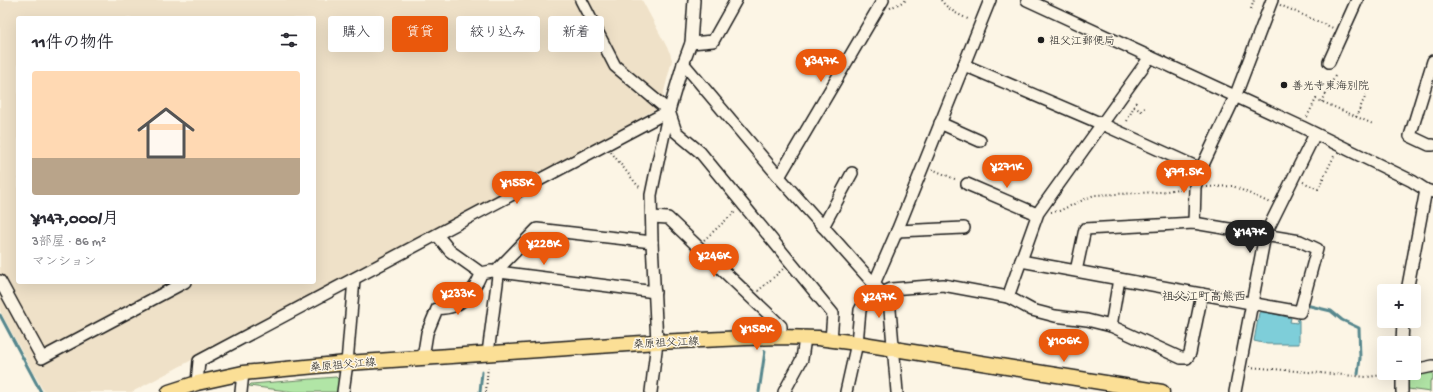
<!DOCTYPE html>
<html lang="ja">
<head>
<meta charset="utf-8">
<style>
  body { margin:0; font-family:"Gochi Hand","Klee One",sans-serif; background:#f7f7f7; color:#2b2b33; height:100vh; display:flex; flex-direction:column; font-size:15px; white-space:nowrap }
  * { box-sizing:border-box; margin:0 }
  p { font-size:13px; color:#7c7c81 }
  .icon { flex:none; width:22px; height:22px; fill:none; stroke:currentColor; stroke-width:2; stroke-linecap:round; stroke-linejoin:round }
  .map { position:relative; flex:1; overflow:hidden }
  .details { position:absolute; left:16px; top:16px; width:300px; height:268px; display:flex; flex-direction:column; background:#fff; border-radius:4px; box-shadow:0 4px 16px #0002 }
  .details>* { flex:none }
  .hud { position:absolute; left:328px; top:16px; width:380px; height:36px; display:flex; gap:8px }
  .controls { position:absolute; left:1377px; top:284px; display:grid; gap:8px }
  .controls a { display:grid; place-items:center; width:44px; height:44px; border-radius:4px; background:#fff; box-shadow:0 4px 16px #0002; font-size:20px }
  .price { position:absolute; translate:-50% -34px; padding:0 9px; border-radius:14px; background:#ea580c; color:#fff; font-size:13px; line-height:26px; filter:drop-shadow(0 1px 2px #0008) }
  .price::after { content:''; position:absolute; left:50%; top:24px; width:12px; height:9px; margin-left:-6px; background:inherit; clip-path:polygon(0 0,100% 0,50% 100%) }
  .price.active { background:#222; color:#fff }
  ul { padding:0; list-style:none }
  li { display:grid; align-content:center; gap:8px; height:212px; padding:0 16px }
  li span { display:grid; place-items:center; height:124px; border-radius:4px; color:#555 }
  li>.icon { margin-inline-start:auto }
  span .icon { width:72px; height:72px; fill:#fffc; stroke-width:1 }
  li b { font-size:17px }
  h2 { display:flex; justify-content:space-between; align-items:center; height:48px; padding:0 16px; font-size:17px }
  .tag { padding:0 14px; border-radius:4px; background:#fff; box-shadow:0 4px 16px #0002; font-size:14px; line-height:36px }
  .tag.active { background:#ea580c; color:#fff }
  .map>svg:first-child { display:block }
</style>
</head>
<body>
<div class="map">
<svg width="1433" height="392" viewBox="0 0 1433 392">
  <rect width="100%" height="100%" fill="#fcf5e5"/>
  <filter id="ink" filterUnits="userSpaceOnUse"><feTurbulence type="fractalNoise" baseFrequency=".025" numOctaves="2"/><feDisplacementMap in="SourceGraphic" scale="8" xChannelSelector="R" yChannelSelector="G"/><feConvolveMatrix kernelMatrix="1 2 1 2 8 2 1 2 1" color-interpolation-filters="sRGB"/></filter>
  <g filter="url(#ink)">
    <!-- built -->
    <path fill="#efe1c8" fill-rule="evenodd" d="M 0,0 L 642,0 L 670,53 L 672,60 L 660,107 L 643,116 L 644,118 L 132,392 L 44,392 L 0,311 ZM 18,18 L 314,18 L 314,282 L 18,282 Z"/>
    <!-- green -->
    <g fill="#b1e5a6" stroke="#668061">
      <polygon points="1433,369 1433,379 1430,381 1430,392 1408,389 1408,374"/>
      <polygon points="336,377 340,381 338,392 295,392 249,386 251,384"/>
    </g>
    <!-- water -->
    <polygon fill="#7eced9" stroke="#57878d" points="1262,311 1291,318 1290,322 1297,323 1298,319 1299,320 1299,344 1267,344 1254,341 1259,313"/>
    <g fill="none" stroke-linecap="round" stroke-linejoin="round">
      <!-- stream -->
      <g stroke="#57878d" stroke-width="3">
        <polyline points="1306,305 1331,311 1342,320 1359,328 1360,358 1358,374"/>
        <polyline points="0,315 41,392"/>
        <polyline points="480,392 482,372"/>
        <polyline points="759,392 765,351"/>
      </g>
      <!-- minor casing -->
      <g stroke="#1c1c1c" stroke-width="14">
        <g id="minor">
          <polyline points="581,0 615,66 669,111 676,132 700,152 833,314 831,340"/>
          <polyline points="1027,0 1302,127 1412,181 1426,190 1433,192"/>
          <polyline points="691,43 713,41 736,0"/>
          <polyline points="1433,61 1410,136 1429,145 1433,145"/>
          <polyline points="1329,62 1357,0"/>
          <polyline points="683,63 779,177 882,293 890,310 897,392"/>
          <polyline points="964,65 1102,124 1201,169 1235,97 1272,0"/>
          <polyline points="940,123 980,141"/>
          <polyline points="779,177 883,0"/>
          <polyline points="967,184 1037,214"/>
          <polyline points="652,217 668,218 781,326 781,337"/>
          <polyline points="1194,223 1195,187 1201,169"/>
          <polyline points="823,227 852,173"/>
          <polyline points="897,231 964,228"/>
          <polyline points="437,235 450,251 481,273 491,271 655,292"/>
          <path d="M 1021,261 C 1114,278 1207,295 1300,312 L 1317,249 L 1300,241 L 1194,223 L 1085,229 L 1076,271"/>
          <polyline points="0,281 42,358 185,282"/>
          <polyline points="1407,291 1426,190"/>
          <polyline points="882,293 891,289 943,285 1008,297 1038,213 1150,57"/>
          <polyline points="1008,297 1032,310 1055,316 1087,320 1111,326 1181,358 1187,358 1190,353 1202,294"/>
          <polyline points="1111,326 1119,279"/>
          <polyline points="1402,343 1403,321"/>
          <polyline points="488,353 499,268 537,229 652,242"/>
          <path d="M 423,358 L 427,333 L 437,309 C 443,308 450,308 456,305 C 465,301 479,283 481,273"/>
          <polyline points="1414,370 1433,366"/>
          <polyline points="197,383 199,361 669,111"/>
          <polyline points="241,392 243,373"/>
          <polyline points="343,392 347,363 354,279"/>
          <polyline points="651,392 657,342 652,242 651,195 657,166 669,111 682,67 691,43 694,0"/>
          <polyline points="784,392 802,359 805,338"/>
          <polyline points="846,392 857,343 860,310 874,284 897,231 990,0"/>
          <polyline points="1235,392 1265,235 1315,134"/>
          <polyline points="1402,392 1402,373"/>
        </g>
      </g>
      <!-- major casing -->
      <g stroke="#1c1c1c" stroke-width="17">
        <polyline id="major" points="169,392 197,383 243,373 347,363 657,342 745,338 781,337 818,338 857,343 1162,392"/>
      </g>
      <!-- path -->
      <g stroke="#1c1c1c" stroke-width="2" stroke-dasharray="1 3" stroke-linecap="butt">
        <path d="M 941,0 C 948,10 959,15 970,20"/>
        <polyline points="1280,5 1333,28"/>
        <polyline points="890,8 907,0"/>
        <polyline points="1251,9 1254,0"/>
        <polyline points="1322,102 1335,76"/>
        <polyline points="1134,107 1141,111 1145,107"/>
        <polyline points="1307,117 1316,99 1373,124"/>
        <polyline points="1356,117 1366,95"/>
        <polyline points="1127,121 1136,102"/>
        <polyline points="611,152 638,186 642,188"/>
        <polyline points="932,169 957,180"/>
        <polyline points="1303,182 1318,189 1335,154"/>
        <polyline points="1207,187 1233,186 1270,203"/>
        <polyline points="1051,212 1059,211 1094,195 1161,192 1184,188"/>
        <polyline points="704,240 736,211"/>
        <polyline points="758,291 783,269"/>
        <polyline points="1249,367 1367,377 1392,374"/>
        <polyline points="486,392 488,365"/>
      </g>
      <!-- minor -->
      <use href="#minor" stroke="#fcf5e5" stroke-width="11"/>
      <!-- major -->
      <use href="#major" stroke="#fbdf96" stroke-width="14"/>
    </g>
  </g>
  <!-- markers -->
  <g fill="#1c1c1c" stroke="#fcf5e5" stroke-width="1.5">
    <circle cx="1041" cy="40" r="4"/>
    <circle cx="1284" cy="85" r="4"/>
  </g>
  <g text-anchor="middle" stroke-width="3" stroke-linejoin="round" paint-order="stroke">
    <!-- poi labels -->
    <g font-size="11" fill="#1c1c1c" stroke="#fcf5e5" text-anchor="start">
      <text x="1049" y="44">祖父江郵便局</text>
      <text x="1292" y="89">善光寺東海別院</text>
    </g>
    <!-- street labels -->
    <g font-size="11" fill="#1c1c1c" stroke="#fcf5e5">
      <text transform="translate(666 342) rotate(-3)" y="4">桑原祖父江線</text>
      <text transform="translate(343 364) rotate(-5)" y="4">桑原祖父江線</text>
    </g>
    <!-- neighbourhood labels -->
    <g font-size="12" fill="#1c1c1c" stroke="#fcf5e5">
      <text x="1204" y="300">祖父江町高熊西</text>
    </g>
  </g>
</svg>
<div class="controls">
<a>+</a>
<a>−</a>
</div>
<b class="price" style="left:821px;top:83px">¥347K</b>
<b class="price" style="left:1007px;top:189px">¥271K</b>
<b class="price" style="left:1184px;top:194px">¥79.5K</b>
<b class="price" style="left:517px;top:205px">¥155K</b>
<b class="price active" style="left:1250px;top:254px">¥147K</b>
<b class="price" style="left:544px;top:266px">¥228K</b>
<b class="price" style="left:714px;top:278px">¥246K</b>
<b class="price" style="left:458px;top:316px">¥233K</b>
<b class="price" style="left:879px;top:319px">¥247K</b>
<b class="price" style="left:757px;top:351px">¥158K</b>
<b class="price" style="left:1064px;top:363px">¥106K</b>
<div class="hud">
<a class="tag">購入</a>
<a class="tag active">賃貸</a>
<a class="tag">絞り込み</a>
<a class="tag">新着</a>
</div>
<section class="details">
<h2>11件の物件<svg class="icon" aria-label="filters" viewBox="0 0 24 24"><path d="M4 7h16M4 17h16"/><circle cx="9" cy="7" r="2"/><circle cx="15" cy="17" r="2"/></svg></h2>
<ul>
<li><span style="background:linear-gradient(#ffd9b3 70%,#b9a48a 0)"><svg class="icon" aria-label="home" viewBox="0 0 24 24"><path d="M3 11l9-7 9 7M6 9v11h12V9"/></svg></span><div><b>¥147,000/月</b><p>3部屋 · 86 m²</p><p>マンション</p></div></li>
</ul>
</section>
</div>
</body>
</html>
